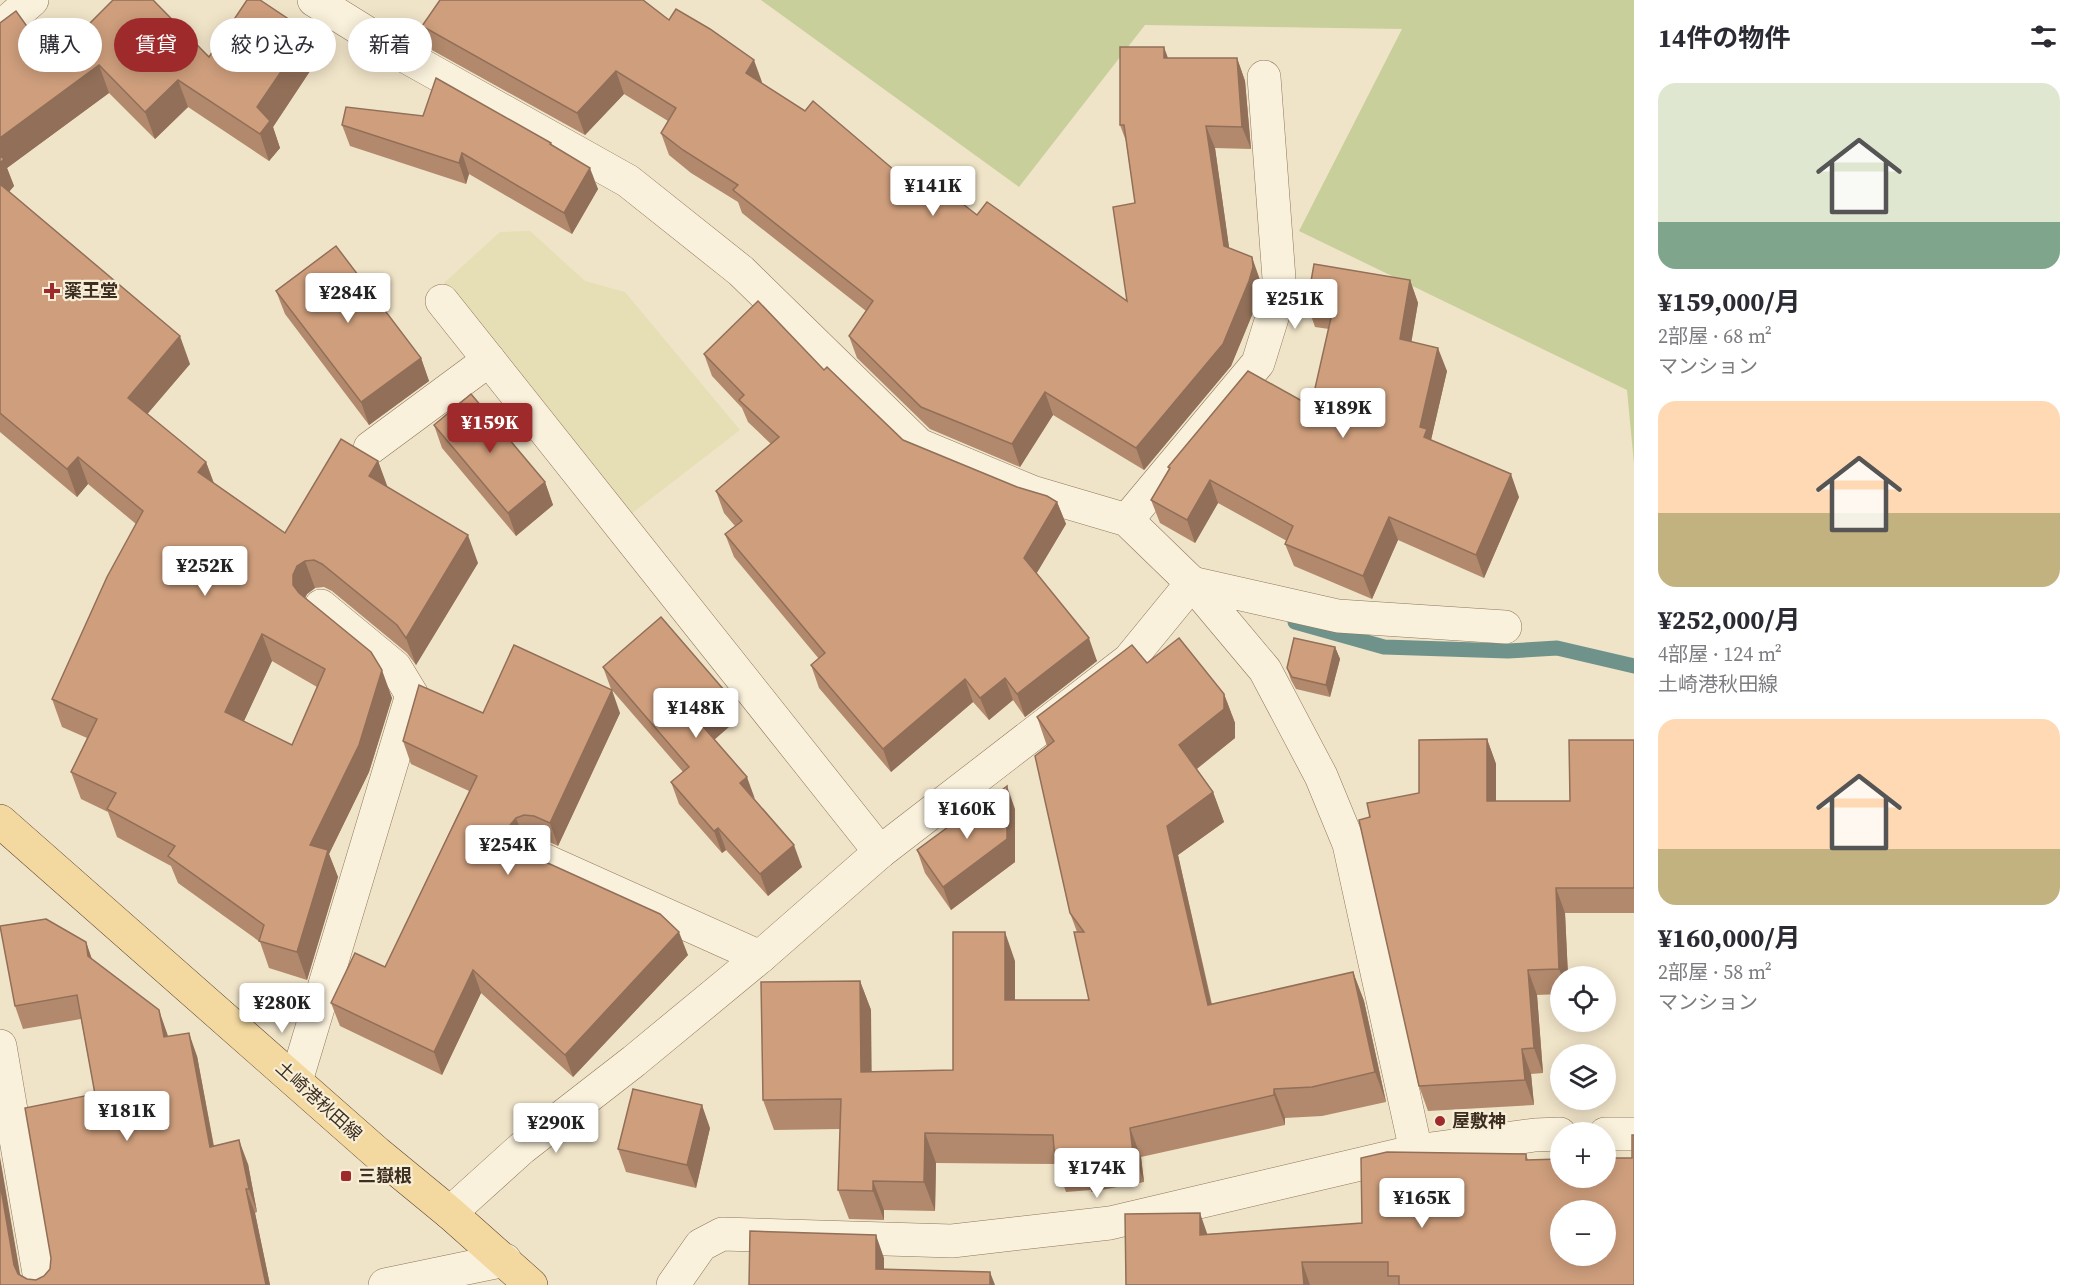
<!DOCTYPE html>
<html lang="ja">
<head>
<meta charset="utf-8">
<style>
  body { margin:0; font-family:"Source Serif 4","Noto Sans JP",serif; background:#f2f2f3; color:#2b2b33; height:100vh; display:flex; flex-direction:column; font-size:22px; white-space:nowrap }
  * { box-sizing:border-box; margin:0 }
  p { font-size:20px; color:#7c7c81 }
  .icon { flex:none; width:33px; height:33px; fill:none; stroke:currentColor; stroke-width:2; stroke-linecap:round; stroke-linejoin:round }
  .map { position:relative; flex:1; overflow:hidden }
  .side { display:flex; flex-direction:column; background:#fff; width:450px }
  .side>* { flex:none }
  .top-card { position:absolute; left:18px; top:18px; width:570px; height:54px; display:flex; gap:12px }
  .fabs { position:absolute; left:1550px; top:966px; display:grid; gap:12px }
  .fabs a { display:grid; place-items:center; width:66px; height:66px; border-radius:50%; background:#fff; box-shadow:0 3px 15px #0003; font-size:30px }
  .price { position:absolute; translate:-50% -51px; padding:0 14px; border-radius:6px; background:#fff; color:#222; font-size:20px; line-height:39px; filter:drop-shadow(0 2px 3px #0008) }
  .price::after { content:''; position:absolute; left:50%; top:36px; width:18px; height:14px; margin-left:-9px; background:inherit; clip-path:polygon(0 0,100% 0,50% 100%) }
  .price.selected { background:#9e2a2b; color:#fff }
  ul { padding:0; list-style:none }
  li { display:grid; align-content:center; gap:12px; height:318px; padding:0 24px }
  li span { display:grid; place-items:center; height:186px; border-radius:18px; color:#555 }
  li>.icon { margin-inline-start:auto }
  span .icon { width:108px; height:108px; fill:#fffc; stroke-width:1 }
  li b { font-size:26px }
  h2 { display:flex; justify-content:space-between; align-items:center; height:72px; padding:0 24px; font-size:26px }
  .pill { padding:0 21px; border-radius:27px; background:#fff; box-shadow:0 3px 15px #0003; font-size:21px; line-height:54px }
  .pill.selected { background:#9e2a2b; color:#fff }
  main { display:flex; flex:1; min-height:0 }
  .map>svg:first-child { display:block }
</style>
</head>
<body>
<main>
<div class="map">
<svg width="1634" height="1285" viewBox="0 0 1634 1285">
  <rect width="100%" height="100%" fill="#f0e4c8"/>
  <!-- farmland -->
  <polygon fill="#e6deb5" points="530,231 585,281 625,292 740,430 631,514 444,283 500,232"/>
  <!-- green -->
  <polygon fill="#c9cf9b" points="761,0 1634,0 1634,464 1627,390 1299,231 1402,29 1145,25 1019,187"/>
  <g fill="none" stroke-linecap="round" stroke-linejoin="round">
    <!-- stream -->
    <polyline stroke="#6f938a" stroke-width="15" points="1295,622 1384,647 1508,651 1557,648 1634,666"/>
    <!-- minor casing -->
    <g stroke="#8d765c" stroke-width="34">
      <g id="minor">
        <polyline points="314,0 396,51 628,181 741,271 919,445 1032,492 1127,520 1192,583 1129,660 880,852 760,957 634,1061 522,1148 450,1213"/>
        <polyline points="0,28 32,0"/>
        <polyline points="442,301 880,852"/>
        <polyline points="370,448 489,360"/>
        <polyline points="1127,520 1258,363 1280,292 1264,77"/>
        <polyline points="535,856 760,957"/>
        <polyline points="0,1046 41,1285"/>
        <polyline points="296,1081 412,695 395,667 321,606"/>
        <polyline points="1605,1134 1634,1134"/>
        <polyline points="1416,1151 1349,844 1321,776 1265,670 1192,583 1338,616 1505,627"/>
        <polyline points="385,1285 505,1260"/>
        <polyline points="673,1285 701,1245 722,1234 952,1241 1110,1223 1416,1151 1535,1135 1560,1134"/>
      </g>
    </g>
    <!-- major casing -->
    <g stroke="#5b4430" stroke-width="34">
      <polyline id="major" points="0,821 377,1153 450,1213 531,1285"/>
    </g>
    <!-- minor -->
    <use href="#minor" stroke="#faf1dc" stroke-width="33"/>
    <!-- major -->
    <use href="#major" stroke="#f3d9a0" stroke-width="33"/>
  </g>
  <!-- wall -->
  <g fill="#b2896c" fill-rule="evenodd">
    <polygon points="669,20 907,181 977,215 1127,301 1135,203 1126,141 1120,125 1168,58 1237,58 1245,81 1251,149 1215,148 1229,248 1260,280 1261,290 1257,303 1231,366 1144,470 1053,415 1020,467 930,429 857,358 849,336 866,311 742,213 738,202 691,173 669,155 661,133 668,121 624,94 585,135 430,49 422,26"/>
    <path d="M 0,23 L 46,53 L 59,54 L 318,59 L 273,127 L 280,148 L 269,161 L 188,107 L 155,139 L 109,93 L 7,168 L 14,186 L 9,192 L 190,364 L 147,414 L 206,462 L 214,483 L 285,533 L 378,461 L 387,487 L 478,563 L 416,665 L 407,653 L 332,591 L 324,587 L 315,588 L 307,594 L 305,598 L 392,698 L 369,772 L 329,854 L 338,877 L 307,980 L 269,968 L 260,942 L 178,883 L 171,866 L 117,837 L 108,812 L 81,799 L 71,772 L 87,738 L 62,727 L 52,699 L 136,524 L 88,484 L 77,497 L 0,432 ZM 272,661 L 317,687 L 292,745 L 244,721 Z"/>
    <polygon points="342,125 551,143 552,145 598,189 572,234 469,174 466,184 350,146"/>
    <polygon points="1410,280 1418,303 1411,342 1447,371 1431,440 1519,497 1484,578 1398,540 1372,599 1294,566 1285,544 1287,541 1218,503 1195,543 1160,523 1151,500 1169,469 1168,467 1311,406 1329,329 1315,327 1307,304"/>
    <polygon points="276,291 421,358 429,381 369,425 285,314"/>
    <polygon points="704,354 824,370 903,440 1017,487 1057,502 1066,524 1036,574 1097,661 1025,717 1013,700 989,720 973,702 891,772 819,688 811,665 819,659 734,557 725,534 735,526 724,513 716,491 771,444 748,422 742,408 712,376"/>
    <polygon points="434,425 545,482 553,505 516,536 442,448"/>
    <polygon points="1335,647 1340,659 1330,697 1296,689 1291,680 1287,668"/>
    <polygon points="1147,663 1224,694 1235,723 1235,738 1197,769 1213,792 1224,822 1178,855 1212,1004 1353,972 1364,1001 1386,1102 1322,1116 1285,1118 1285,1125 1141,1157 1144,1182 1091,1192 1091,1190 1066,1192 1056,1164 936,1163 935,1211 884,1210 884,1220 849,1219 838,1190 840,1129 774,1130 763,1100 860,981 871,1010 871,1072 953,1070 1015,961 1015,1000 1089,1000 1077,932 1070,913 1047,746 1037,717"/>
    <polygon points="603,667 730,697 738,719 714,740 755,800 802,867 768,896 726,850 722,853 679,804 671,782 683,772 611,689"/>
    <polygon points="483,713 620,713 558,846 543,839 533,837 525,841 518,848 518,849 688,955 573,1077 481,993 442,1075 340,1026 331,1003 385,967 469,791 411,764 403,741"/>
    <polygon points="1487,739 1496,764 1496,801 1570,801 1634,740 1634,913 1565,913 1568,976 1560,976 1560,994 1537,995 1543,1073 1531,1074 1534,1105 1428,1111 1419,1086 1419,793"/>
    <polygon points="1015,809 1015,862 951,910 925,873 917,850 969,816"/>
    <polygon points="86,942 92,959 167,1033 168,1037 197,1056 214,1146 248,1164 257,1212 255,1213 270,1285 0,1285 20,1275 27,1279 36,1280 44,1276 50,1269 95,1094 81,1019 23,1029 15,1006"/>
    <polygon points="710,1128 696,1188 626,1172 618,1149"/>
    <polygon points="1526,1154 1528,1160 1632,1158 1634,1285 1126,1285 1207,1234 1362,1223"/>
  </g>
  <!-- shaded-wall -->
  <g fill="#916f58">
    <polygon points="308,32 318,59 273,127 280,148 269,161 260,134 257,107"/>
    <polygon points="1164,47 1172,69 1164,58"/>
    <polygon points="1237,58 1245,81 1251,149 1242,127"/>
    <polygon points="754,60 762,82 754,95 746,73"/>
    <polygon points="99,65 109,93 7,168 14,186 0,202 0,138"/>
    <polygon points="616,71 624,94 585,135 577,113"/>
    <polygon points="178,80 188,107 155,139 145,112"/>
    <polygon points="1206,126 1215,148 1232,268 1224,246"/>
    <polygon points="462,153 469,174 466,184 459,163"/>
    <polygon points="590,168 598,189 572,234 564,213"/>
    <polygon points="1252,257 1260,280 1261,290 1257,303 1231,366 1144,470 1136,448"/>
    <polygon points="1410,280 1418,303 1408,362 1400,339"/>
    <polygon points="180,336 190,364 138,425 128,398"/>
    <polygon points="1438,348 1447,371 1431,440 1432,460 1420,427"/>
    <polygon points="421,358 429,381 369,425 361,402"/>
    <polygon points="1045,392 1053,415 1020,467 1012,444"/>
    <polygon points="78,457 88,484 77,497 67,469"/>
    <polygon points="378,461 388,488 369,476"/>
    <polygon points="206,462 216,490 198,472"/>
    <polygon points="1511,474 1519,497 1484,578 1476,555"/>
    <polygon points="1210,480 1218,503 1195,543 1187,520"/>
    <polygon points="545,482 553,505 516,536 508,513"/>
    <polygon points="1057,502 1066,524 1032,581 1024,558"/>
    <polygon points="1389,517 1398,540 1372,599 1363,576"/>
    <polygon points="468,535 478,563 416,665 406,638"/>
    <polygon points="305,561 315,588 307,594 303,602 293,585 293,575 297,566"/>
    <polygon points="262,634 272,661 235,740 225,712"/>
    <polygon points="1089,638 1097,661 1025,717 1017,694"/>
    <polygon points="1335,647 1340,659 1330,697 1326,685"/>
    <polygon points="382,670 392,698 369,772 329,854 338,877 307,980 297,952 310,845"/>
    <polygon points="1005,678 1013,700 989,720 980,698"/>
    <polygon points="965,679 973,702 891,772 883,749"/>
    <polygon points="612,690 620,713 558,846 550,823"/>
    <polygon points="1224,694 1235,723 1235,738 1190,774 1179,745"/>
    <polygon points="730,697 738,719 708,745 700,723"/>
    <polygon points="1487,739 1496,764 1496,826 1487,801"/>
    <polygon points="747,777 755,799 740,783"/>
    <polygon points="1007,786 1015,809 1015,862 951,910 943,887"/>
    <polygon points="1213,792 1224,822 1178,855 1218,1034 1208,1005 1167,826"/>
    <polygon points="516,818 525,841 518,848 516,858 508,836 510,825"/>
    <polygon points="718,828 726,850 722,853 714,831"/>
    <polygon points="794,845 802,867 768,896 760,874"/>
    <polygon points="1556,888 1565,913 1568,976 1562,976 1559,969"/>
    <polygon points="679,932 688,955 573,1077 565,1055"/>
    <polygon points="1005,932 1015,961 1015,1029 1005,1000"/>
    <polygon points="86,942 94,966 88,956"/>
    <polygon points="473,970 481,993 442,1075 434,1052"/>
    <polygon points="1528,970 1537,995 1543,1073 1534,1048"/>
    <polygon points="1353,972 1364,1001 1386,1102 1375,1072"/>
    <polygon points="860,981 871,1010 872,1101 861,1072"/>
    <polygon points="159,1010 167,1033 173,1061 164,1037"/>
    <polygon points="189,1033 197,1056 218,1170 210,1147"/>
    <polygon points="1522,1049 1531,1074 1534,1105 1525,1080"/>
    <polygon points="1274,1089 1285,1118 1285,1125 1274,1095"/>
    <polygon points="702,1105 710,1128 696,1188 687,1165"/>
    <polygon points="1130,1128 1141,1157 1144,1182 1133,1153"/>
    <polygon points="925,1133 936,1163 935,1211 924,1182"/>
    <polygon points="239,1140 248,1164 257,1212 249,1189"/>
    <polygon points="0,1157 22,1285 14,1265 0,1183"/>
    <polygon points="873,1181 884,1210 884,1220 873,1191"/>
    <polygon points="246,1189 255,1213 270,1285 266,1285"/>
    <polygon points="1200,1213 1208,1236 1200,1235"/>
    <polygon points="876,1235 884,1258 884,1285 876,1269"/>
    <polygon points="1302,1262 1310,1285 1304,1285"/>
    <polygon points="990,1272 995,1285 990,1285"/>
  </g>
  <!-- building -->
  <g fill="#cf9f7d" stroke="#916f58" stroke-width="1.5" fill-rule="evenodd">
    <polygon points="113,0 153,0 209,57 247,0 260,0 308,32 257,107 270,121 260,134 178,80 145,112 99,65 0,138 0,23 16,11 46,53 54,47 59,54"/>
    <polygon points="440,0 643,0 669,20 676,9 710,29 754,60 746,73 805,111 813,101 907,181 917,168 977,215 987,202 1127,301 1113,207 1135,203 1124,125 1120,125 1120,47 1164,47 1164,58 1237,58 1242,127 1206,126 1224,246 1252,257 1253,267 1249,281 1223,344 1136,448 1045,392 1012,444 921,407 849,336 873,301 733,190 738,185 683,150 661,133 676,108 616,71 577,113 422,26"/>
    <polygon points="436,78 551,143 550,144 590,168 564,213 462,153 459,163 342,125 346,107 423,116"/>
    <polygon points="0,156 4,159 0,163"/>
    <path d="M 0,184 L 180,336 L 128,398 L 206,462 L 198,472 L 285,533 L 341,439 L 378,461 L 369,476 L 468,535 L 406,638 L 397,625 L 322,564 L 314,560 L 305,561 L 297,566 L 293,575 L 293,585 L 299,593 L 371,652 L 382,670 L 359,745 L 310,845 L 328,850 L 297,952 L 259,941 L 264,925 L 168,856 L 175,846 L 107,809 L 116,793 L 71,772 L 97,719 L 52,699 L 107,577 L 143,511 L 78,457 L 67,469 L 0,413 ZM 262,634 L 325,669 L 292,745 L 225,712 Z"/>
    <polygon points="336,246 421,358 361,402 276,291"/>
    <polygon points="1314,264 1410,280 1400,339 1438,348 1420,427 1427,429 1424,437 1511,474 1476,555 1389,517 1363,576 1285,544 1293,526 1210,480 1187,520 1151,500 1170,468 1168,467 1248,371 1311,406 1333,309 1307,304"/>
    <polygon points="758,301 824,370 827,367 903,440 1017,487 1047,496 1057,502 1024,558 1089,638 1017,694 1005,678 980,698 965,679 883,749 811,665 825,653 725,534 742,521 716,491 779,437 739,400 744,395 704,354"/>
    <polygon points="471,394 545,482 508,513 434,425"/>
    <polygon points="661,617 730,697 700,723 747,777 740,783 794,845 760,874 718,828 714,831 671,782 689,767 603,667"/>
    <polygon points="1179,638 1224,694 1224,709 1179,745 1213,792 1167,826 1208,1005 1353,972 1375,1072 1312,1087 1274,1089 1274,1095 1130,1128 1133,1153 1081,1163 1080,1161 1055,1162 1053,1135 925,1133 924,1182 873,1181 873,1191 838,1190 841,1099 763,1100 761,982 860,981 861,1072 953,1070 953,932 1005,932 1005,1000 1089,1000 1074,932 1084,932 1070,913 1035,756 1054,741 1037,717 1132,645 1147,663"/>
    <polygon points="1294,638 1335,647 1326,685 1292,677 1287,668"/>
    <polygon points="514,645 612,690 550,823 534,816 524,815 516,818 510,825 508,836 512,845 519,850 660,914 679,932 565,1055 473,970 434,1052 331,1003 355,953 385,967 477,776 403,741 419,685 483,713"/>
    <polygon points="1487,739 1487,801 1570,801 1569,740 1634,740 1634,888 1556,888 1559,969 1528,970 1534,1048 1522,1049 1525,1080 1419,1086 1359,820 1370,817 1367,803 1419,793 1419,740"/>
    <polygon points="1007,786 1007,839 943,887 917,850 967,813 969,816"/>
    <polygon points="46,919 86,942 88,956 159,1010 164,1037 189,1033 210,1147 239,1140 249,1189 246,1189 266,1285 0,1285 0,1183 14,1265 18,1274 27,1279 36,1280 44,1276 50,1269 51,1258 25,1108 95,1094 77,995 15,1006 0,926"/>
    <polygon points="633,1089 702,1105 687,1165 618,1149"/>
    <path d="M 1632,1135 L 1634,1135 L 1634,1285 L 1399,1285 L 1399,1276 L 1388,1276 L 1388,1262 L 1302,1262 L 1304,1285 L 1126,1285 L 1125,1214 L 1200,1213 L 1200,1235 L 1362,1223 L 1361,1158 L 1387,1152 L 1526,1154 L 1526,1160 L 1560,1159 L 1560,1178 L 1605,1178 L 1605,1158 L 1632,1158 ZM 1560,1210 L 1605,1210 L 1605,1256 L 1560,1256 Z"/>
    <polygon points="750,1231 876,1235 876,1269 990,1272 990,1285 749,1285"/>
  </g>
  <!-- markers -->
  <g fill="#9e2a2b" stroke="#f7eed8" stroke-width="2">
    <path d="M49 282h6v6h6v6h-6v6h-6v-6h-6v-6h6z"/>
    <circle cx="1440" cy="1121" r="6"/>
    <rect x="340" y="1170" width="12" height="12" rx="3"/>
  </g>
  <g text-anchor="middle" stroke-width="4.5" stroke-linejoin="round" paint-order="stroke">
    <!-- poi labels -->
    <g font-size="18" font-weight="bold" fill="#3d2e20" stroke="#f7eed8" text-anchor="start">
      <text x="64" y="297">薬王堂</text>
      <text x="1452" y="1127">屋敷神</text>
      <text x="358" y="1182">三嶽根</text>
    </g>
    <!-- street labels -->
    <g font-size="18" fill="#3d2e20" stroke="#f7eed8">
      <text transform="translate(319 1101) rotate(42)" y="6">土崎港秋田線</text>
    </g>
  </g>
</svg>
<div class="fabs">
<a><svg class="icon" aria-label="locate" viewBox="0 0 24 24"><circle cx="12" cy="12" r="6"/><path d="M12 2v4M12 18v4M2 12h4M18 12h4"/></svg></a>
<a><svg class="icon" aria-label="layers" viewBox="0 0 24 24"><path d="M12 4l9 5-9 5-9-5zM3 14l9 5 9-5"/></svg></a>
<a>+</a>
<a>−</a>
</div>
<b class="price" style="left:933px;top:217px">¥141K</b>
<b class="price" style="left:348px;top:324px">¥284K</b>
<b class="price" style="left:1295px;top:330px">¥251K</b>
<b class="price" style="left:1343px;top:439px">¥189K</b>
<b class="price selected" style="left:490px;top:454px">¥159K</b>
<b class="price" style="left:205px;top:597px">¥252K</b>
<b class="price" style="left:696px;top:739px">¥148K</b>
<b class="price" style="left:967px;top:840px">¥160K</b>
<b class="price" style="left:508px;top:876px">¥254K</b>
<b class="price" style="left:282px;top:1034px">¥280K</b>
<b class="price" style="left:127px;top:1142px">¥181K</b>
<b class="price" style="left:556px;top:1154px">¥290K</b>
<b class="price" style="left:1097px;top:1199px">¥174K</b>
<b class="price" style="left:1422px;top:1229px">¥165K</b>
<div class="top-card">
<a class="pill">購入</a>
<a class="pill selected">賃貸</a>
<a class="pill">絞り込み</a>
<a class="pill">新着</a>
</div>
</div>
<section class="side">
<h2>14件の物件<svg class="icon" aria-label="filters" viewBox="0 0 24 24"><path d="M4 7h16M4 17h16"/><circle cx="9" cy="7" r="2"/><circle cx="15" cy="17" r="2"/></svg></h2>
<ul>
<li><span style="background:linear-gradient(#dfe7d0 75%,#7fa58c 0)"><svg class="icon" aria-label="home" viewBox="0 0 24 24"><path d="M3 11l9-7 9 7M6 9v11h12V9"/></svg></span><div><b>¥159,000/月</b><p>2部屋 · 68 m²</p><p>マンション</p></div></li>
<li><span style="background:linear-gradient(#ffd9b3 60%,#c2b280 0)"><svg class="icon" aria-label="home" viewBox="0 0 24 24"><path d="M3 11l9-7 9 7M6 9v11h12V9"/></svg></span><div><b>¥252,000/月</b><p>4部屋 · 124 m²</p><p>土崎港秋田線</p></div></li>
<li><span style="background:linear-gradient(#ffd9b3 70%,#c2b280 0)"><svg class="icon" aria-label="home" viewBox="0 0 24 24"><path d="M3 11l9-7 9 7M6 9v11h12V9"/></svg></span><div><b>¥160,000/月</b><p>2部屋 · 58 m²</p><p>マンション</p></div></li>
</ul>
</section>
</main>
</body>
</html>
